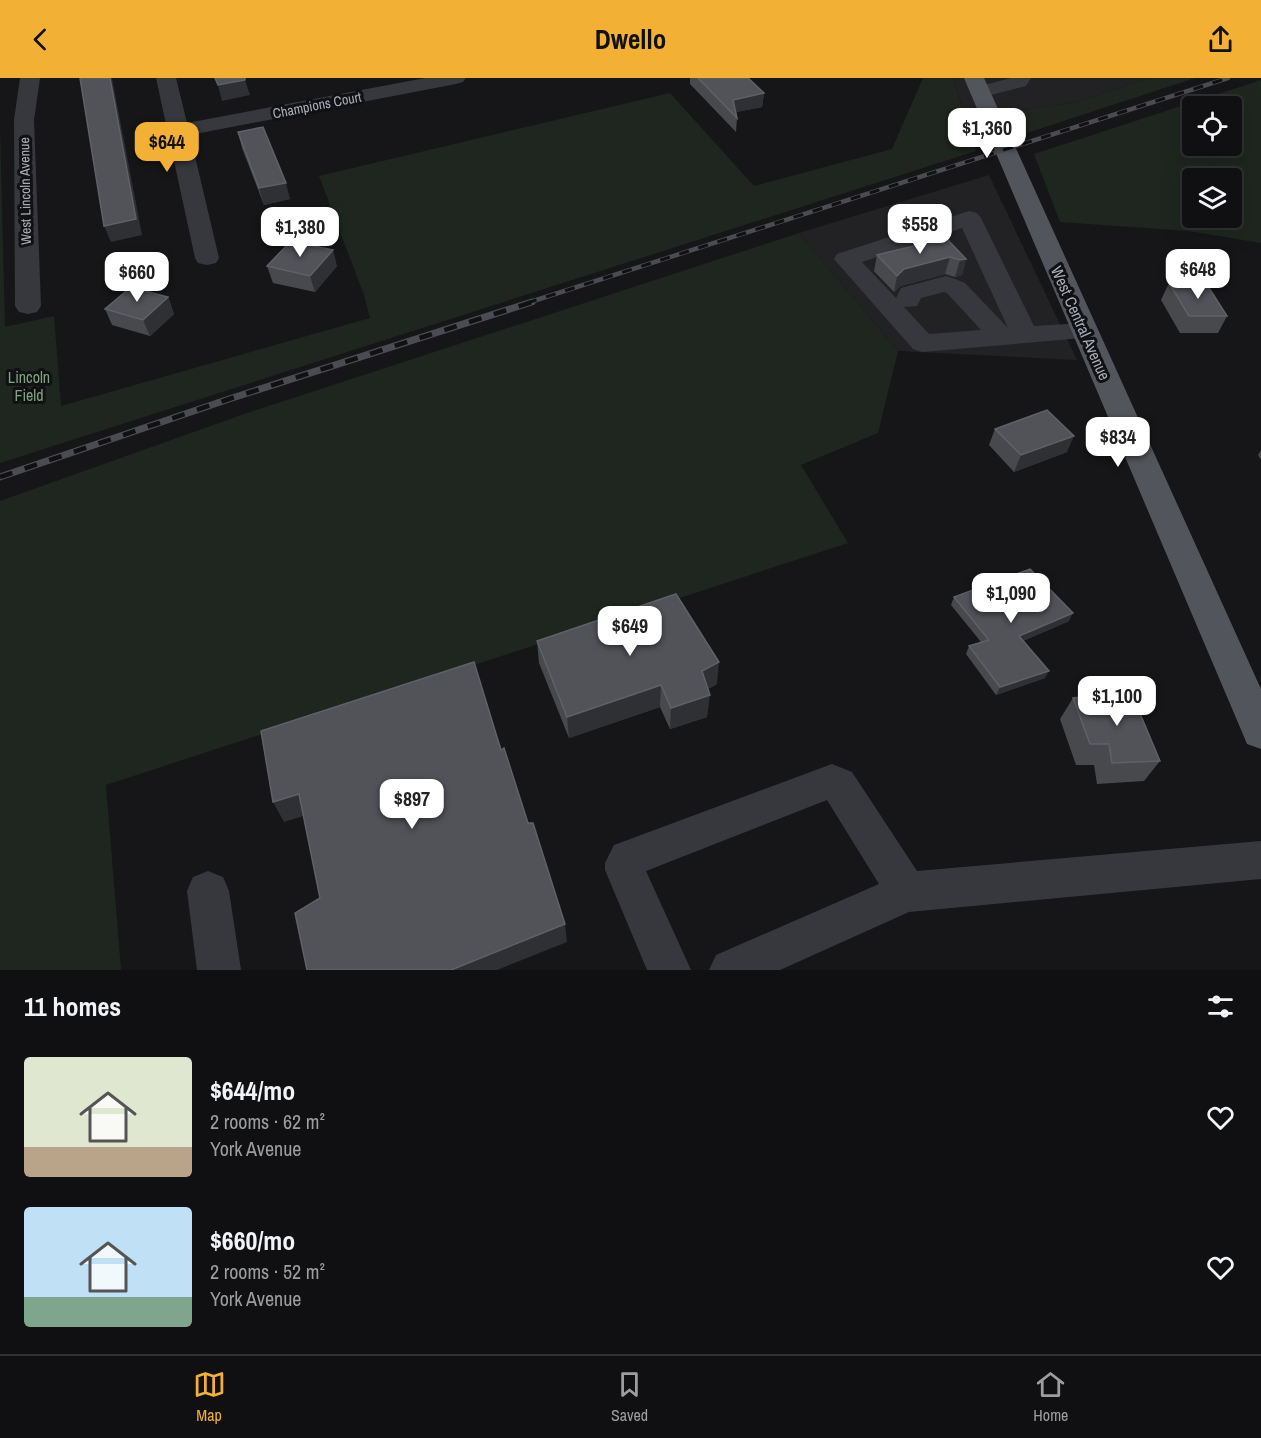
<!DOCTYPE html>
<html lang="en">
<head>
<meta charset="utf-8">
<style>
  body { margin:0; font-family:"Archivo Narrow",sans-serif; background:#19191b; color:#f1f3f6; height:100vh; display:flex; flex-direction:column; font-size:22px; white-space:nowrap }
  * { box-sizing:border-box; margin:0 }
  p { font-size:20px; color:#9c9d9f }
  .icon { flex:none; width:33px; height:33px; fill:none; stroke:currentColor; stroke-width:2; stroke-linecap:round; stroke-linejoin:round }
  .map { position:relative; height:892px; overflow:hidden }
  .side { display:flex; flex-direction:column; background:#101012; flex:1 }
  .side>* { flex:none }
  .fabs { position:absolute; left:1182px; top:18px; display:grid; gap:12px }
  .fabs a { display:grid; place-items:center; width:60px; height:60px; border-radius:6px; background:#101012; box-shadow:0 6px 24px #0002,0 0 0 2px #303032; font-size:30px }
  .price { position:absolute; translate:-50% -51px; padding:0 14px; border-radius:12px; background:#fff; color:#222; font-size:20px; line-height:39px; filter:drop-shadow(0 2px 3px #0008) }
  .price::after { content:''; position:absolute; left:50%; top:36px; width:18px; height:14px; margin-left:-9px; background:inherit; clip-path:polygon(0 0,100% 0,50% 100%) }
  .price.current { background:#f2b134; color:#111 }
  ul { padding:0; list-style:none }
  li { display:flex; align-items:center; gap:18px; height:150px; padding:0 24px }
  li span { display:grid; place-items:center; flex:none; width:168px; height:120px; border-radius:6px; color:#555 }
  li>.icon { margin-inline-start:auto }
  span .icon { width:72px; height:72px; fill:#fffc; stroke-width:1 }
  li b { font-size:26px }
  h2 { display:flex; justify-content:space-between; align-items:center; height:72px; padding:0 24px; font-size:26px }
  header { display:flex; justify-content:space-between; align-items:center; height:78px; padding:0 24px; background:#f2b134; color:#111; font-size:27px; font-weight:700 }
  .menu { display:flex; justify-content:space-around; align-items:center; height:84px; border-top:2px solid #303032; background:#101012; font-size:16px; color:#9c9d9f }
  .menu a { display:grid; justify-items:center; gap:3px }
  .menu .current { color:#f2b134 }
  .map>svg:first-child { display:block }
</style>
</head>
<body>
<header><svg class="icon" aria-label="back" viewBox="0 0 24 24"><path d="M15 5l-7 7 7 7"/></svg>Dwello<svg class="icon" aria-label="share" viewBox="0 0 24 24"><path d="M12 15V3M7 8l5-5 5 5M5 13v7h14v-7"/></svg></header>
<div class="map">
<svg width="1261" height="892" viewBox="0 0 1261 892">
  <rect width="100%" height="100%" fill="#161618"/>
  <!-- built -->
  <g fill="#222225">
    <polygon points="953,0 1148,0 1077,24 1016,33 964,34"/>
    <polygon points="989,97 1077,282 898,273 799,155"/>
  </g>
  <!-- green -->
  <g fill="#1e261f" fill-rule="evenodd">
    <polygon points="923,0 953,0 976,73 0,385 0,48 5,249 54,238 61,328 370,240 364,217 319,98 670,15 754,108 892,71"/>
    <polygon points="1148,0 1195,0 1027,55 1016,33 1077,24"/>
    <path d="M 1261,2 L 1261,165 L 1188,153 L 1060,144 L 1034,76 ZM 1192,28 L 1232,28 L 1232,68 L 1192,68 ZM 1192,100 L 1232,100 L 1232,140 L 1192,140 Z"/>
    <polygon points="799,155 898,273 878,355 801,387 848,465 106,707 121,892 0,892 0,423 247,335"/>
  </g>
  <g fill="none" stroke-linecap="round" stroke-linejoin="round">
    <!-- minor -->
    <g fill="#37383d" fill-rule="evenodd">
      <polygon points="20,0 40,0 34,42 41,228 37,234 28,236 19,234 15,228 14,42"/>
      <polygon points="156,0 176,0 187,45 425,0 466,0 463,4 456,6 190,57 219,180 216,185 207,187 198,185 195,180"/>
      <polygon points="1011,0 1031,0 1026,8 980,20 973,18 970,14 973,10"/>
      <path d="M 969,133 L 977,135 L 981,140 L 1034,248 L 1085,245 L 1094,247 L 1098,253 L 1094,259 L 922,274 L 913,271 L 834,181 L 837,176 ZM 962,150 L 1008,250 L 965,205 L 955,201 L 946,198 L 901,210 L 896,220 L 862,184 ZM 944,214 L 947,215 L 981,252 L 929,256 L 904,229 L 917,228 L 921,220 Z"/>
      <polygon points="832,686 852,694 917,793 1261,763 1261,801 909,834 780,892 709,892 716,877 879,806 827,722 646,793 691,892 647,892 605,792 605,785 614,767"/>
      <polygon points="208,793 223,799 229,813 241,892 197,892 187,813 193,799"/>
    </g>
    <!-- major -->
    <polygon fill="#53555c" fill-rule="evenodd" points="964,0 984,0 1261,611 1261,671 1247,666 1242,654"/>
    <!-- rail-far1 casing -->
    <g stroke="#4a4c52" stroke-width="4.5">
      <polyline id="rail-far1" points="527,225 1228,0"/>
    </g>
    <!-- rail casing -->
    <g stroke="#4a4c52" stroke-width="7">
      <polyline id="rail" points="0,399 229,321 532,224"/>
    </g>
    <!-- rail-far1 -->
    <use href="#rail-far1" stroke="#111113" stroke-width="3" stroke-dasharray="10" stroke-linecap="butt"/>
    <!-- rail -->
    <use href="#rail" stroke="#111113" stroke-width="4.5" stroke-dasharray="13" stroke-linecap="butt"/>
  </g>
  <!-- wall -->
  <g fill="#47494d">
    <polygon points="690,0 748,0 764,15 762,29 736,34 737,40 736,54 690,6"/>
    <polygon points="238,54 290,121 264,127 242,70"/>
    <polygon points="946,160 966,181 962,197 955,199 945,196 900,208 894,214 874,193 877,177"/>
    <polygon points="267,188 337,188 315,214 273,205"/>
    <polygon points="1169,205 1227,238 1218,255 1180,255 1161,222"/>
    <polygon points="168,219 174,236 150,258 112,247 105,231"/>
    <polygon points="995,351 1067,374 1014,394 989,367"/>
    <polygon points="1261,372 1261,382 1258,377"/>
    <polygon points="954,519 1069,543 1023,563 1045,600 996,617 966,576 969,568 981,564 951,527"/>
    <polygon points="537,563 717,606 708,611 707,639 670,651 660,629 569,660 539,585"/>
    <polygon points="1073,620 1160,683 1144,703 1097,706 1094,687 1076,687 1060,641"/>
  </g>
  <!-- shaded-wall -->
  <g fill="#2f3033">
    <polygon points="110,0 112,0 142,157 111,164 104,148"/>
    <polygon points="245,2 250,17 222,23 218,7"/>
    <polygon points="764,15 762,29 732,35 733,22"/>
    <polygon points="286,105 290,121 264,127 259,110"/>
    <polygon points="333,172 337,188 315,214 310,198"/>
    <polygon points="950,179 945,196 900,208 894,214 897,198 904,191"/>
    <polygon points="966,181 962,197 955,199 960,182"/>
    <polygon points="168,219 174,236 150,258 143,242"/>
    <polygon points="1074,358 1067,374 1014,394 1021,377"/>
    <polygon points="1073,535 1069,543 1016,566 1019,558"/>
    <polygon points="719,584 717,606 699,615 702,593"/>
    <polygon points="1049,593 1045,600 996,617 1000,609"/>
    <polygon points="661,607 660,629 569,660 567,639"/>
    <polygon points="710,617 707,639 670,651 671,630"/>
    <polygon points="299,716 310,736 284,744 273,724"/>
    <polygon points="565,846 567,864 497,892 451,892"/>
  </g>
  <!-- building -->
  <g fill="#525359" stroke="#5f6168" stroke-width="1.5">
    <polygon points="80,0 110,0 136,141 104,148"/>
    <polygon points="215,0 245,0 245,2 218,7"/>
    <polygon points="698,0 748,0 764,15 733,22 737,40"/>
    <polygon points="263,49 286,105 259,110 238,54"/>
    <polygon points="946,160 966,181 960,182 950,179 904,191 897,198 877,177"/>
    <polygon points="291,163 333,172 310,198 267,188"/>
    <polygon points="1169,205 1206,205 1227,238 1189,238"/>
    <polygon points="131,209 168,219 143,242 105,231"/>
    <polygon points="1047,332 1074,358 1021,377 995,351"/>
    <polygon points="1030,491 1073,535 1019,558 1049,593 1000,609 969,568 989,562 954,519"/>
    <polygon points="676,516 719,584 702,593 710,617 671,630 661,607 567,639 537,563"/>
    <polygon points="474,584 501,672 504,670 528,745 533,745 565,846 451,892 307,892 295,835 320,820 299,716 273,724 261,653"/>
    <polygon points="1131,614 1160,683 1112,685 1109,666 1090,666 1073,620"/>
  </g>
  <g text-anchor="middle" stroke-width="6" stroke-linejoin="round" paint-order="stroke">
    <!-- far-street labels -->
    <g font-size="14" fill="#a8adb8" stroke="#111113">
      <text transform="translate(317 27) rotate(-11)" y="5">Champions Court</text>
      <text transform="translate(25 113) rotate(-91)" y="5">West Lincoln Avenue</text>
    </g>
    <!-- street labels -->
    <g font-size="16" fill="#a8adb8" stroke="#111113">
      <text transform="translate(1081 245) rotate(66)" y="6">West Central Avenue</text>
    </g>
    <!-- park labels -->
    <g font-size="16" fill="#7fa381" stroke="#111113">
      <text x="29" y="305">Lincoln<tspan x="29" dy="18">Field</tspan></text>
    </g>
  </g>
</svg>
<div class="fabs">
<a><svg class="icon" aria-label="locate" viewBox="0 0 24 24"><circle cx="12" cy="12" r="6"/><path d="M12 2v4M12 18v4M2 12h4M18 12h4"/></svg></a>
<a><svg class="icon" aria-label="layers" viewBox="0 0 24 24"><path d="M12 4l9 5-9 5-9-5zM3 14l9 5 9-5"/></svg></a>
</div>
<b class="price" style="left:987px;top:81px">$1,360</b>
<b class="price current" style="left:167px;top:95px">$644</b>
<b class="price" style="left:920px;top:177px">$558</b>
<b class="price" style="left:300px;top:180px">$1,380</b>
<b class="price" style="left:1198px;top:222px">$648</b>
<b class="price" style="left:137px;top:225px">$660</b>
<b class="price" style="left:1118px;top:390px">$834</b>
<b class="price" style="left:1011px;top:546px">$1,090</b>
<b class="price" style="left:630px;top:579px">$649</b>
<b class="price" style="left:1117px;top:649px">$1,100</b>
<b class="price" style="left:412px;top:752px">$897</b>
</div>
<section class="side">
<h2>11 homes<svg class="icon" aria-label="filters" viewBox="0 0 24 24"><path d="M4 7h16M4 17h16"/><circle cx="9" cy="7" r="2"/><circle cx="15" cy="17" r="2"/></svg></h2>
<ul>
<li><span style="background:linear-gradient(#dfe7d0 75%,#b9a48a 0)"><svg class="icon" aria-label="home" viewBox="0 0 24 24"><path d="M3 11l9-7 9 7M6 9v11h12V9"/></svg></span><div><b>$644/mo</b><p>2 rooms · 62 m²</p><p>York Avenue</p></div><svg class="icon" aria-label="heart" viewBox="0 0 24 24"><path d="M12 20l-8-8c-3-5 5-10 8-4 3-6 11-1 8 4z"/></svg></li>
<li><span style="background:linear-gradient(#bfe0f5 75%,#7fa58c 0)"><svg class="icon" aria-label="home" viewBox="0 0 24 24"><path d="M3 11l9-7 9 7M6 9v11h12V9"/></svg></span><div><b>$660/mo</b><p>2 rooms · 52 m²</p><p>York Avenue</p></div><svg class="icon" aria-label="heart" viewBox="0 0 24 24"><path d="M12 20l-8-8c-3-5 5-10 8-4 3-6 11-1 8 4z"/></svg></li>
</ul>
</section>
<nav class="menu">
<a class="current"><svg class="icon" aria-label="map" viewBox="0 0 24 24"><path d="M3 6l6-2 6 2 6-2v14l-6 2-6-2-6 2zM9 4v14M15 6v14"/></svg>Map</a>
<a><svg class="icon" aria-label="saved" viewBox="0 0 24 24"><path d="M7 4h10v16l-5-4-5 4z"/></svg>Saved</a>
<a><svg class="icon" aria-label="home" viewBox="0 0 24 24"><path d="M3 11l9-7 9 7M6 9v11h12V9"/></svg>Home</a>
</nav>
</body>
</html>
